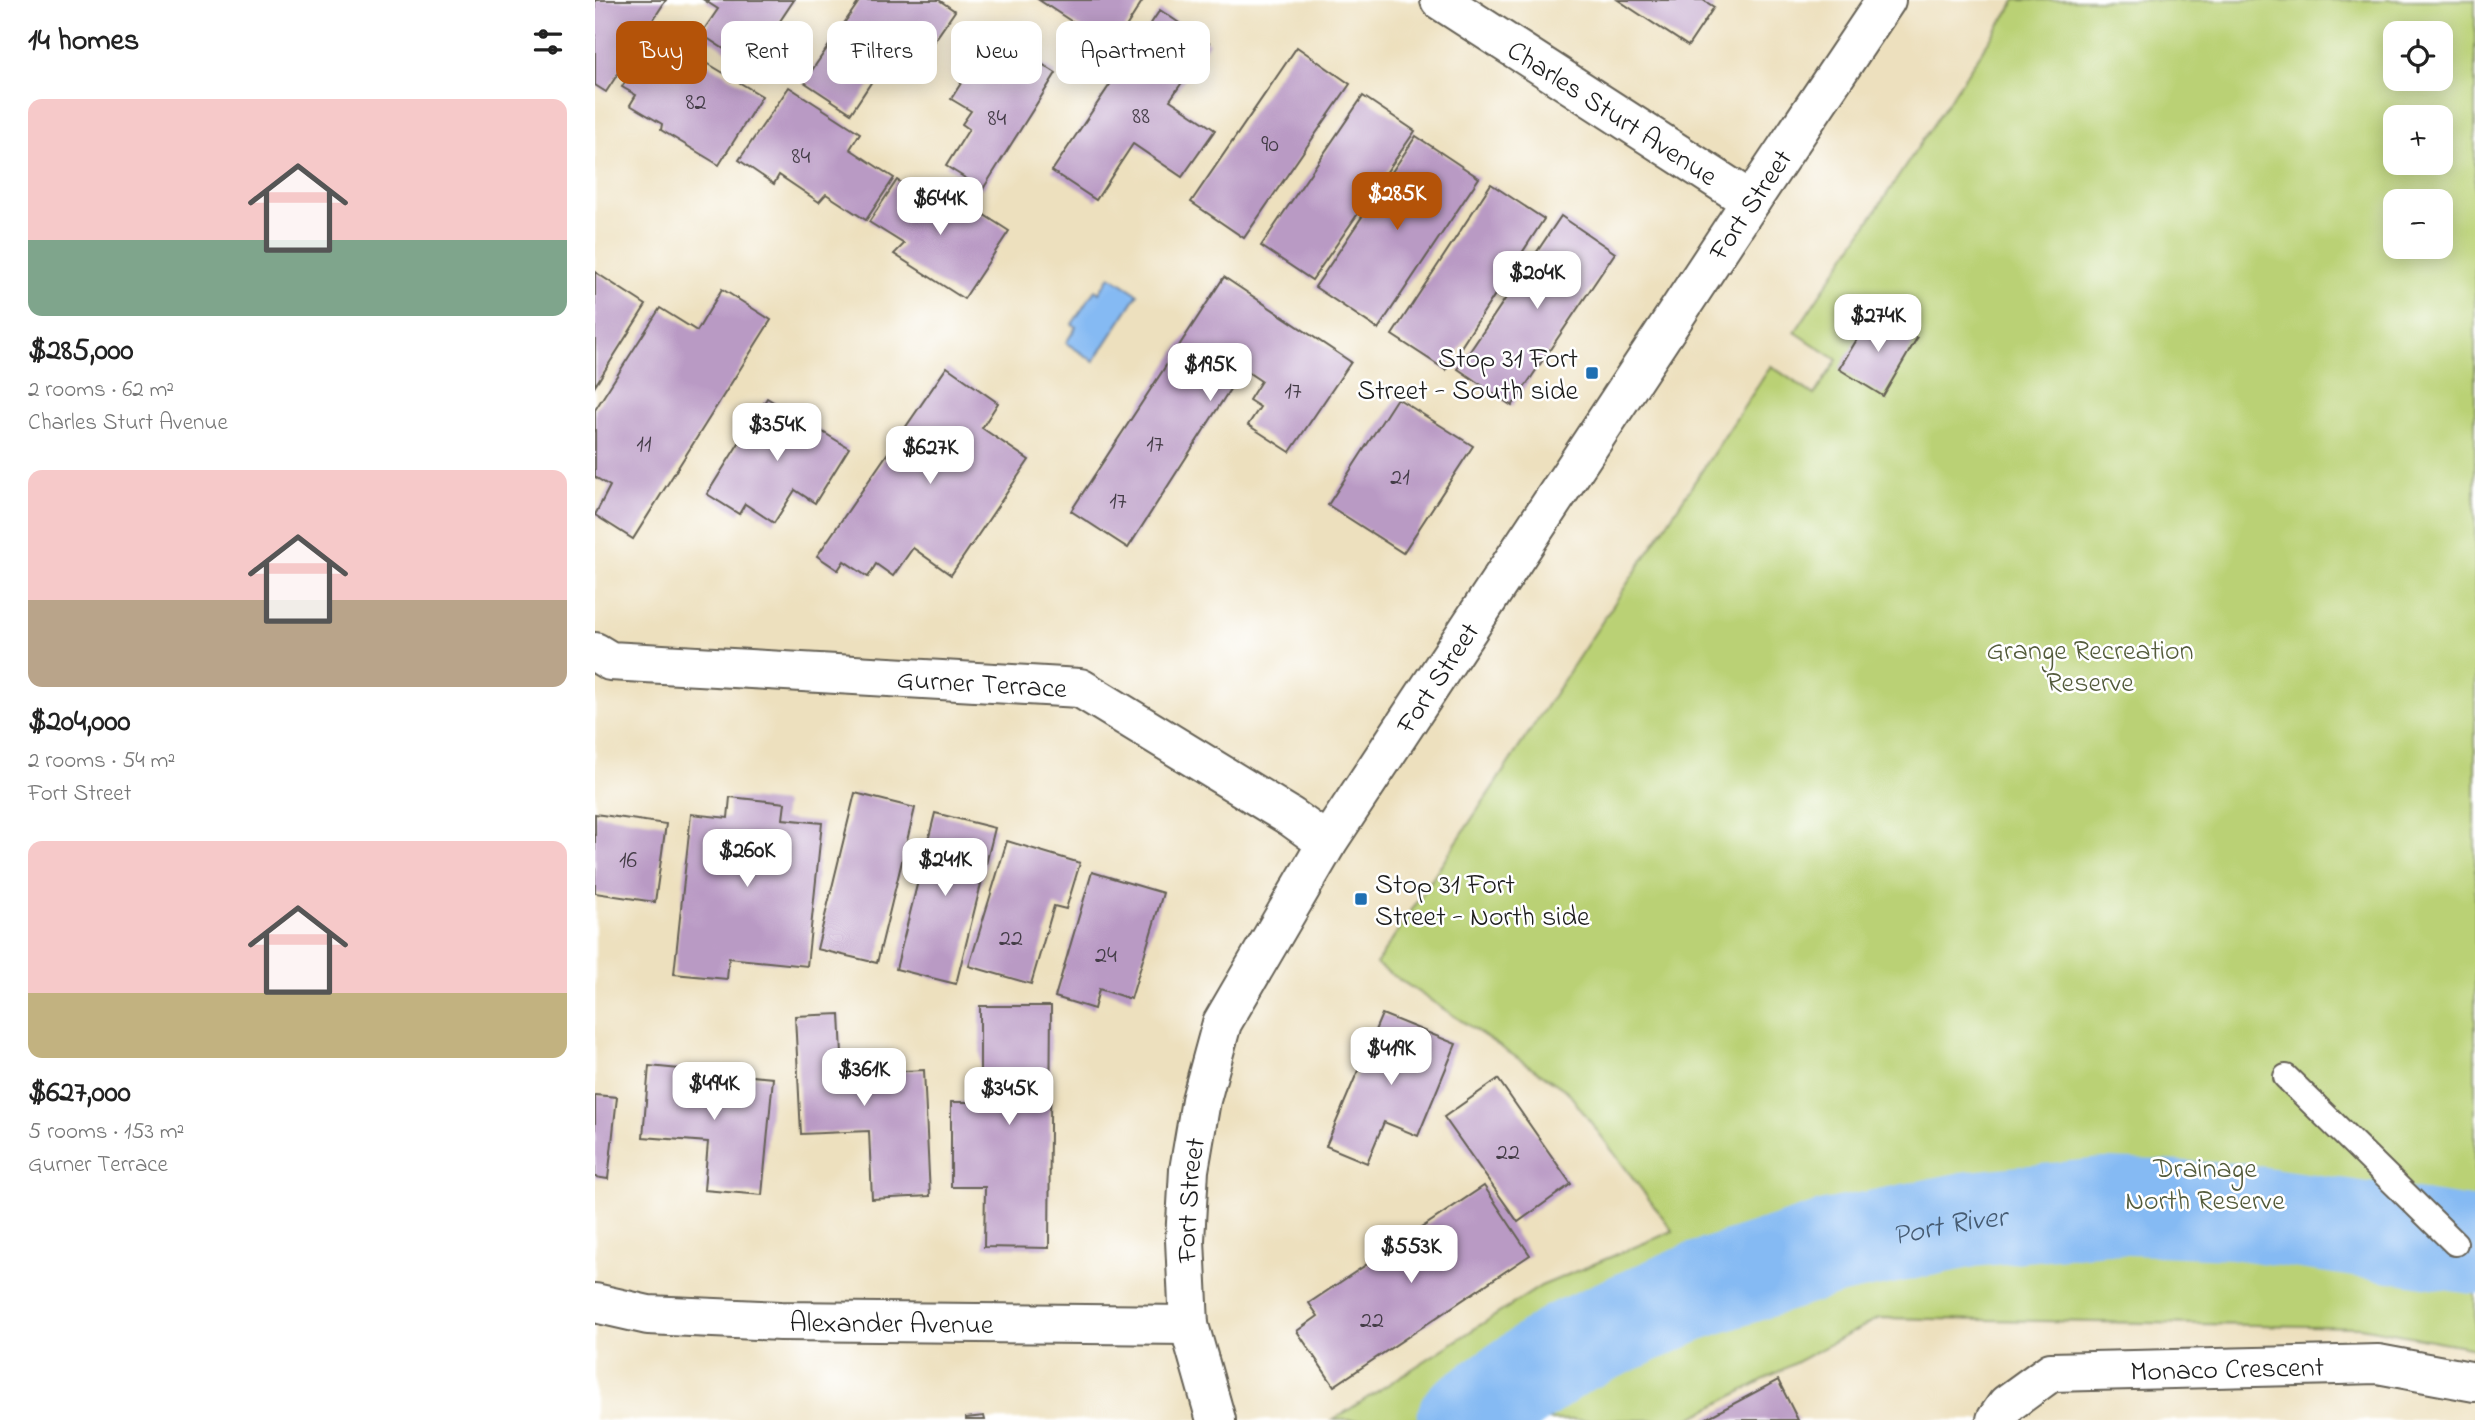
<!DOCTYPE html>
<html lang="en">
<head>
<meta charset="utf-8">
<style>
  body { margin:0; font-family:"Indie Flower",sans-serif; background:#f6f6f6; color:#222; height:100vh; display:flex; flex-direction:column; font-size:26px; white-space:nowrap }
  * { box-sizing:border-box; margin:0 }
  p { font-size:23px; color:#767676 }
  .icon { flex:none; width:38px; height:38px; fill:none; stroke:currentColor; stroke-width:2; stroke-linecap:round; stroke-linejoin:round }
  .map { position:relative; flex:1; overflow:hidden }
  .sheet { display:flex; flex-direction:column; background:#fff; width:595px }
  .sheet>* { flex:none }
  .top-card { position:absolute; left:21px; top:21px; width:665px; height:63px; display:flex; gap:14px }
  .fabs { position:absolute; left:1788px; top:21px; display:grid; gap:14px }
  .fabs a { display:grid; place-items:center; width:70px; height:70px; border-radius:14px; background:#fff; box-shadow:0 4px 18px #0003; font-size:35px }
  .price { position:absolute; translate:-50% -60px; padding:0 16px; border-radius:14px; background:#fff; color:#222; font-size:23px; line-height:46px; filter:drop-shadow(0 2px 4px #0008) }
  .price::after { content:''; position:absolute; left:50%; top:42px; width:21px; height:16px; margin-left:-10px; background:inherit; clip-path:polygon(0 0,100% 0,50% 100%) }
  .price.current { background:#b45309; color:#fff }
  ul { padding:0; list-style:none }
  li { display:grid; align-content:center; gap:14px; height:371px; padding:0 28px }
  li span { display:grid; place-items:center; height:217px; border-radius:14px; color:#555 }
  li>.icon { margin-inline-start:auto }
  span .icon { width:126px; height:126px; fill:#fffc; stroke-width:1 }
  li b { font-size:30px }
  h2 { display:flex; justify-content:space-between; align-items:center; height:84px; padding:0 28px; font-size:30px }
  .tag { padding:0 24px; border-radius:14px; background:#fff; box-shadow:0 4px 18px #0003; font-size:24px; line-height:63px }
  .tag.current { background:#b45309; color:#fff }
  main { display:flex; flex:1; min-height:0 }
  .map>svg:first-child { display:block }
</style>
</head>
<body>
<main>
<section class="sheet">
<h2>14 homes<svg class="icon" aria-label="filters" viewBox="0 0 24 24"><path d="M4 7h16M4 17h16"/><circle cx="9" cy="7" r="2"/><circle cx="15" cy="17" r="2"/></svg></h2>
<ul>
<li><span style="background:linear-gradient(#f6c9c9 65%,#7fa58c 0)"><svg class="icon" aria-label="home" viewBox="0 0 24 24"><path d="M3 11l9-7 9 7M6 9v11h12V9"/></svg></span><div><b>$285,000</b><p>2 rooms · 62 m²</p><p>Charles Sturt Avenue</p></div></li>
<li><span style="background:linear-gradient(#f6c9c9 60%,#b9a48a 0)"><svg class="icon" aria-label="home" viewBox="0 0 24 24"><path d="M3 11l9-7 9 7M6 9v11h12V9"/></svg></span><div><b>$204,000</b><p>2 rooms · 54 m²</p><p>Fort Street</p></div></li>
<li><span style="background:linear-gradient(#f6c9c9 70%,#c2b280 0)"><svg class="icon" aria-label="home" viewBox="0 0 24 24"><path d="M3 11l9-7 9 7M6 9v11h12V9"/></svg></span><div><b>$627,000</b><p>5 rooms · 153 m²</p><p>Gurner Terrace</p></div></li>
</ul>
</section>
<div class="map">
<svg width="1880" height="1420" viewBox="0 0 1880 1420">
  <rect width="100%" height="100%" fill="#fff"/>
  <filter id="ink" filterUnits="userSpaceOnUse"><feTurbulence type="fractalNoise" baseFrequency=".0143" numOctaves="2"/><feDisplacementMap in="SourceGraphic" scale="14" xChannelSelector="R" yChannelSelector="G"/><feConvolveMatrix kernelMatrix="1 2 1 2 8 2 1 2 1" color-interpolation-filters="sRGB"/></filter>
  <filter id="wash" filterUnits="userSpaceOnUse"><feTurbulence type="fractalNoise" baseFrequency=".00686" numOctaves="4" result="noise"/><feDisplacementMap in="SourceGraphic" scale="28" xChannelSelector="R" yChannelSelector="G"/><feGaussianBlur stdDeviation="1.57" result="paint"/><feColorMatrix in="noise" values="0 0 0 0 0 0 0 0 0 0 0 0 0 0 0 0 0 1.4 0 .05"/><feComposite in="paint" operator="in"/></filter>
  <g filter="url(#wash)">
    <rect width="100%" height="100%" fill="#ede0be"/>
    <!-- green -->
    <path fill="#bad175" stroke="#6b7648" stroke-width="2" fill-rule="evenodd" d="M 1421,0 L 1880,0 L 1880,1348 L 1765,1327 L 1284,1318 L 1093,1420 L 738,1420 L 946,1286 L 1078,1231 L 972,1091 L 781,964 L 1176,366 L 1219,395 L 1242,360 L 1200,332 ZM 1801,33 L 1846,33 L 1846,79 L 1801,79 ZM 1801,117 L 1846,117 L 1846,163 L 1801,163 ZM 1801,201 L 1846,201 L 1846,247 L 1801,247 Z"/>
    <!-- water -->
    <polygon fill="#85baf3" stroke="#506b88" stroke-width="2" points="515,276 543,294 499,361 471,343 481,327 477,324 500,290 504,293"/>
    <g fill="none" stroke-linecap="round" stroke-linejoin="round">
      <!-- river -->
      <path stroke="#85baf3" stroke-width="96" id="s1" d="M 870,1420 L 973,1348 L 1098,1292 L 1238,1247 L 1376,1219 L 1510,1206 L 1640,1211 L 1880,1246"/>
    </g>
    <g id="blocks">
      <!-- building -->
      <g fill="#b99ac4">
        <polygon points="0,0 71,0 11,92 0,85"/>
        <polygon points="109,0 199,0 155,66 106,34 123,9"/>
        <polygon points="265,0 344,0 360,11 333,50 326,45 308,71 287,66 256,113 209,82"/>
        <polygon points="444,0 548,0 501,74 471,55 488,29"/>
        <polygon points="1023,0 1108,0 1119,7 1093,46"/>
        <polygon points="565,10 614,43 575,100 620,130 587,177 538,144 501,200 457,171"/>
        <polygon points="60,32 167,96 124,165 66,130 67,124 35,105 41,95 27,87"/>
        <polygon points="398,33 461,73 388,189 351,166 374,129 367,124 376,111 356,99"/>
        <polygon points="702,47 755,84 649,238 596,202"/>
        <polygon points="194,87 265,133 255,149 299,178 271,220 231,194 224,202 184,175 179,184 144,160"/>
        <polygon points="768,96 820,131 717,280 666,246"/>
        <polygon points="821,136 884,178 783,329 720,287"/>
        <polygon points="302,180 344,210 355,193 414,231 369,299 299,254 309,244 274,222"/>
        <polygon points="896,184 949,219 851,370 797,335"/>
        <polygon points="966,216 1020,253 917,406 863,369"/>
        <polygon points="0,272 51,305 0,386"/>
        <polygon points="629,277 756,362 695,452 653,425 665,407 654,400 666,381 648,369 533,548 476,511"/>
        <polygon points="127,289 176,320 38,539 0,515 15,486 0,477 0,410 65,308 102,331"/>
        <polygon points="1278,313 1322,338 1288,396 1244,369"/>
        <polygon points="352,367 403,403 387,428 434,460 356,575 318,548 298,576 281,564 273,577 249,561 243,570 222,556"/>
        <polygon points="172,398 254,448 220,503 200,490 179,523 150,504 144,514 112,494"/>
        <polygon points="802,398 878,446 808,553 733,505"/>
        <polygon points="260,793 320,808 282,963 222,949"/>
        <polygon points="135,797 190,803 188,819 227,823 212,966 134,958 132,979 79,974 96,814 133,818"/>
        <polygon points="340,813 400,828 361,984 301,969"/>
        <polygon points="0,814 71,824 60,902 0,893"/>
        <polygon points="412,841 485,863 471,909 459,906 436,984 374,966"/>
        <polygon points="497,872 568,893 536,999 504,989 499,1009 460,997"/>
        <polygon points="385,1006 456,1006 454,1248 389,1247 390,1187 356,1187 356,1102 385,1102"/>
        <polygon points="245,1014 248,1074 329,1070 335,1196 277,1199 274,1131 206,1134 200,1016"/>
        <polygon points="787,1014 861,1044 823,1136 789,1122 772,1163 731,1146"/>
        <polygon points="54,1066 178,1078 167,1195 109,1190 113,1142 48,1137"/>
        <polygon points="903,1079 976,1184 923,1222 849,1117"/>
        <polygon points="0,1095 22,1097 13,1179 0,1177"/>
        <polygon points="889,1186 935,1255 739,1386 702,1331 723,1316 714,1303"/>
        <polygon points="1183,1380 1203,1420 1108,1420"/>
        <polygon points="389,1416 390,1420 371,1420 371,1418"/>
      </g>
    </g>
  </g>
  <g filter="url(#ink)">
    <use href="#blocks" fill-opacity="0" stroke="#656155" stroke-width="2"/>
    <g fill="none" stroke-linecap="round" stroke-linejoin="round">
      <!-- service casing -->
      <g stroke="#656155" stroke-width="28">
        <polyline id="service" points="1691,1077 1860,1243"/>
      </g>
      <!-- minor casing -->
      <g stroke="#656155" stroke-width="42">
        <g id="minor">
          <path id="s2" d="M 845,0 L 1156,201"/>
          <path id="s3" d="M 0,652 L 15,661 L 485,688 L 696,817 L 732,843"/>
          <path id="s4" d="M 0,1303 L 53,1315 L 185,1321 L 594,1325"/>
          <path id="s5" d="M 1401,1420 L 1412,1404 L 1456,1372 L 1783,1364 L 1880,1382"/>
        </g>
      </g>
      <!-- tertiary casing -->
      <g stroke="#656155" stroke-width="42">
        <g id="tertiary">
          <path id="s6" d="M 621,1420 L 594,1325 L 590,1240 L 594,1170 L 606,1100 L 627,1023 L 732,843 L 1156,201 L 1291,0"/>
        </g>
      </g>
      <!-- service -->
      <use href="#service" stroke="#fff" stroke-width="24"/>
      <!-- minor -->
      <use href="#minor" stroke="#fff" stroke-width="38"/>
      <!-- tertiary -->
      <use href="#tertiary" stroke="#fff" stroke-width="38"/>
    </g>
  </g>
  <!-- markers -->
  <g fill="#1f6fb2" stroke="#fff" stroke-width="2.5">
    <rect x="990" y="366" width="14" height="14" rx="3.5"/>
    <rect x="759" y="892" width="14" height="14" rx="3.5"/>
  </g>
  <g text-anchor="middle" stroke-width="5" stroke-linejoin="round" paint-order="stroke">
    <!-- number labels -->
    <g font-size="24" fill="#433c46">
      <text x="101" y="109">82</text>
      <text x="546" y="123">88</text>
      <text x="402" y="125">84</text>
      <text x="675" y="151">90</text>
      <text x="206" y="163">84</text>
      <text x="698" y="398">17</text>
      <text x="49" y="451">11</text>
      <text x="560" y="451">17</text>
      <text x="805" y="484">21</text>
      <text x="523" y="508">17</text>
      <text x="33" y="867">16</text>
      <text x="416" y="945">22</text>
      <text x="511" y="962">24</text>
      <text x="913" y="1159">22</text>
      <text x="777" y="1327">22</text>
    </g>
    <!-- street labels -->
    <g font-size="28" fill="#1c1c1c" stroke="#fff">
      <text dy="10" stroke="none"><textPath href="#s2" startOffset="206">Charles Sturt Avenue</textPath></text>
      <text dy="10" stroke="none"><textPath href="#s6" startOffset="1379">Fort Street</textPath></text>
      <text dy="10" stroke="none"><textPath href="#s6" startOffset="812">Fort Street</textPath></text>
      <text dy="10" stroke="none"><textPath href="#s3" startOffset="390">Gurner Terrace</textPath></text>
      <text dy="10" stroke="none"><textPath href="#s6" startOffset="224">Fort Street</textPath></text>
      <text dy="10" stroke="none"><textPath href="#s4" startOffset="298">Alexander Avenue</textPath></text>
      <text dy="10" stroke="none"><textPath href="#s5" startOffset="250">Monaco Crescent</textPath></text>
    </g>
    <!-- poi labels -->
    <g font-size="28" fill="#1c1c1c" stroke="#fff" text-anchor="end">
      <text x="983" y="367">Stop 31 Fort<tspan x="983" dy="32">Street - South side</tspan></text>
      <text x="780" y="893" text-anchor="start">Stop 31 Fort<tspan x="780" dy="32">Street - North side</tspan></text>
    </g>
    <!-- park labels -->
    <g font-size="28" fill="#535b3b" stroke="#fff">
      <text x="1495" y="659">Grange Recreation<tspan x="1495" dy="32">Reserve</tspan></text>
      <text x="1610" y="1177">Drainage<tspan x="1610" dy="32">North Reserve</tspan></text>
    </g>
    <!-- water labels -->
    <g font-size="30" font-style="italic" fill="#465b72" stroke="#fff">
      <text dy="10" stroke="none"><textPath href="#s1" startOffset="528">Port River</textPath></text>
    </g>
  </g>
</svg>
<div class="fabs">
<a><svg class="icon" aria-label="locate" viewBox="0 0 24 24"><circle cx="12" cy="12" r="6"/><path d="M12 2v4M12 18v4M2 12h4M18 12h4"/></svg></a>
<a>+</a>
<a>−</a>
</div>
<b class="price current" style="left:802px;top:232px">$285K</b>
<b class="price" style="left:345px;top:237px">$644K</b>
<b class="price" style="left:942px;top:311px">$204K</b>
<b class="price" style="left:1283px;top:354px">$274K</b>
<b class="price" style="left:615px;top:403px">$195K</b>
<b class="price" style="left:182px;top:463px">$354K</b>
<b class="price" style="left:335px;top:486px">$627K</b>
<b class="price" style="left:152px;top:889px">$260K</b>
<b class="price" style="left:350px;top:898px">$241K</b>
<b class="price" style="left:796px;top:1087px">$419K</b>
<b class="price" style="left:269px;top:1108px">$361K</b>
<b class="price" style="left:119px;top:1122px">$494K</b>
<b class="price" style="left:414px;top:1127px">$345K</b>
<b class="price" style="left:816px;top:1285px">$553K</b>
<div class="top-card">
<a class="tag current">Buy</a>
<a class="tag">Rent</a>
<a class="tag">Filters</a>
<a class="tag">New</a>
<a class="tag">Apartment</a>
</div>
</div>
</main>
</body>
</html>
